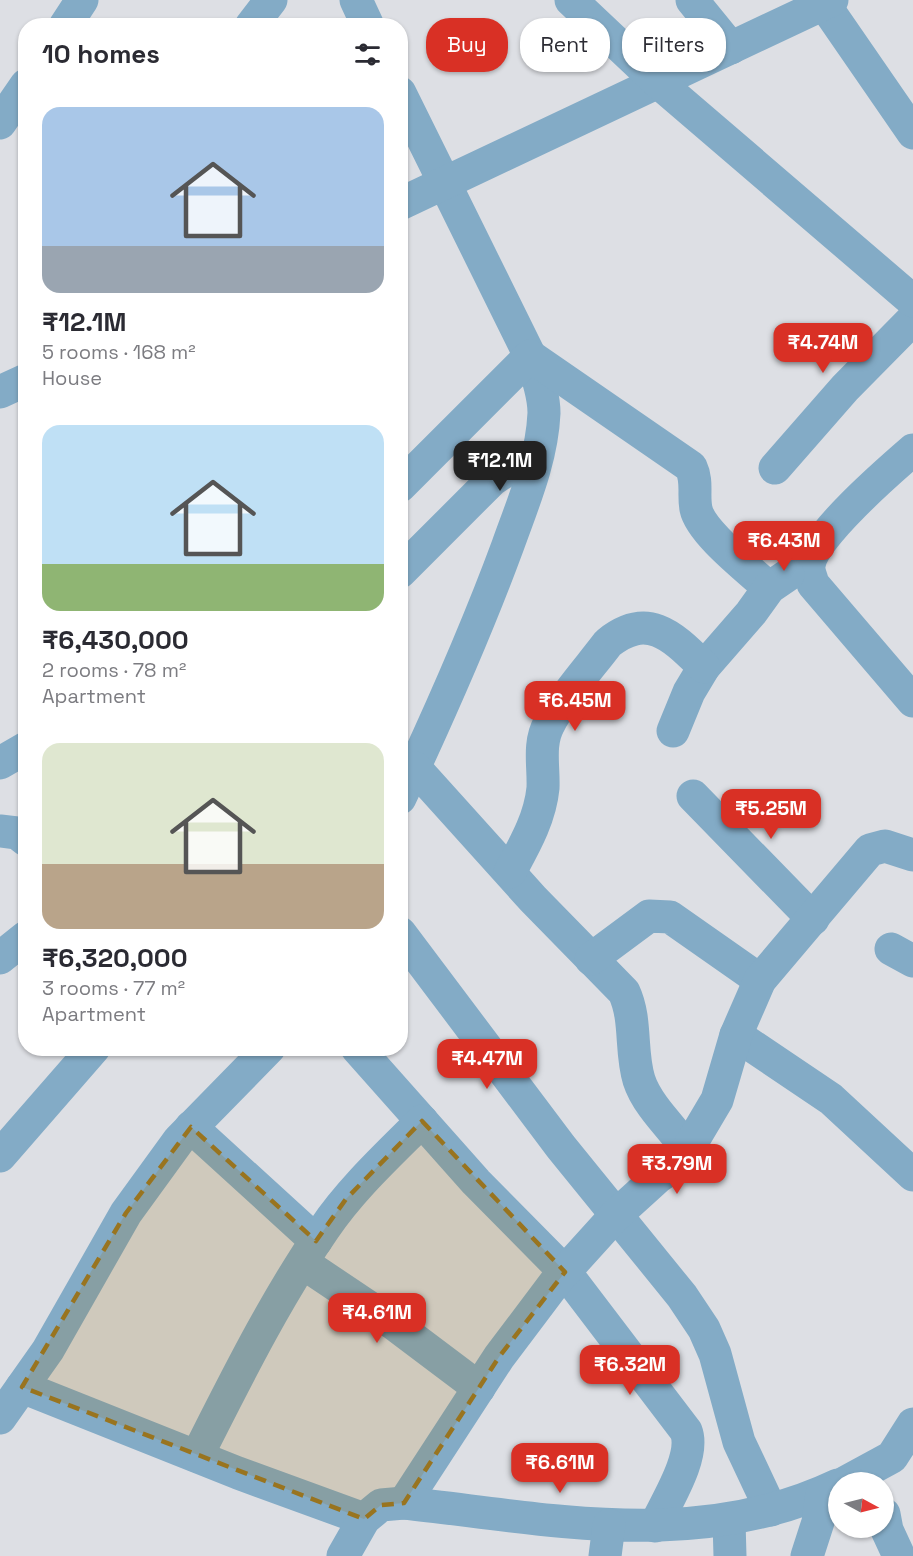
<!DOCTYPE html>
<html lang="en">
<head>
<meta charset="utf-8">
<style>
  body { margin:0; font-family:"Space Grotesk",sans-serif; background:#f7f7f7; color:#2b2b33; height:100vh; display:flex; flex-direction:column; font-size:22px; white-space:nowrap }
  * { box-sizing:border-box; margin:0 }
  p { font-size:20px; color:#7c7c81 }
  .icon { flex:none; width:33px; height:33px; fill:none; stroke:currentColor; stroke-width:2; stroke-linecap:round; stroke-linejoin:round }
  .map { position:relative; flex:1; overflow:hidden }
  .details { position:absolute; left:18px; top:18px; width:390px; height:1038px; display:flex; flex-direction:column; background:#fff; border-radius:24px; box-shadow:0 2px 4px #0004 }
  .details>* { flex:none }
  .banner { position:absolute; left:426px; top:18px; width:396px; height:54px; display:flex; gap:12px }
  .needle { width:39px; rotate:97deg }
  .fabs { position:absolute; left:828px; top:1472px; display:grid; gap:12px }
  .fabs a { display:grid; place-items:center; width:66px; height:66px; border-radius:50%; background:#fff; box-shadow:0 2px 4px #0004; font-size:30px }
  .price { position:absolute; translate:-50% -51px; padding:0 14px; border-radius:12px; background:#d93025; color:#fff; font-size:20px; line-height:39px; filter:drop-shadow(0 2px 3px #0008) }
  .price::after { content:''; position:absolute; left:50%; top:36px; width:18px; height:14px; margin-left:-9px; background:inherit; clip-path:polygon(0 0,100% 0,50% 100%) }
  .price.active { background:#222; color:#fff }
  ul { padding:0; list-style:none }
  li { display:grid; align-content:center; gap:12px; height:318px; padding:0 24px }
  li span { display:grid; place-items:center; height:186px; border-radius:18px; color:#555 }
  li>.icon { margin-inline-start:auto }
  span .icon { width:108px; height:108px; fill:#fffc; stroke-width:1 }
  li b { font-size:26px }
  h2 { display:flex; justify-content:space-between; align-items:center; height:72px; padding:0 24px; font-size:26px }
  .pill { padding:0 21px; border-radius:24px; background:#fff; box-shadow:0 2px 4px #0004; font-size:21px; line-height:54px }
  .pill.active { background:#d93025; color:#fff }
  .map>svg:first-child { display:block }
</style>
</head>
<body>
<div class="map">
<svg width="913" height="1556" viewBox="0 0 913 1556">
  <rect width="100%" height="100%" fill="#dddfe4"/>
  <g fill="none" stroke-linecap="round" stroke-linejoin="round">
    <!-- minor -->
    <g stroke="#83abc6" stroke-width="33">
      <polyline points="356,0 368,26"/>
      <polyline points="692,0 731,48"/>
      <polyline points="824,4 913,133"/>
      <polyline points="65,26 82,0"/>
      <polyline points="251,26 271,0"/>
      <path d="M 400,93 L 530,356 C 537,374 544,394 544,413 C 542,459 523,503 508,545 C 476,632 439,715 400,798"/>
      <polyline points="0,123 26,85"/>
      <polyline points="400,204 832,0"/>
      <polyline points="0,392 26,380"/>
      <path d="M 913,450 C 891,469 811,538 809,566 C 808,571 812,579 813,584 L 913,701"/>
      <polyline points="775,468 845,388 913,319"/>
      <path d="M 400,486 L 530,356 L 691,467 C 698,482 693,494 696,509 C 701,533 751,571 769,588"/>
      <polyline points="400,572 492,480 510,468 535,463"/>
      <polyline points="673,731 689,692 704,667 751,613 769,588 788,575"/>
      <polyline points="0,763 26,748"/>
      <path d="M 415,768 L 533,899 L 624,992 C 637,1020 630,1051 639,1080 C 647,1105 672,1128 688,1149"/>
      <polyline points="693,796 813,919"/>
      <polyline points="0,831 17,833 26,840"/>
      <path d="M 510,872 C 524,846 540,819 543,788 C 544,767 538,744 549,724 C 562,698 590,667 608,643 C 649,610 674,638 704,667"/>
      <polyline points="400,933 561,1147 682,1296 704,1329 715,1354 739,1442 771,1510"/>
      <polyline points="891,949 913,961"/>
      <polyline points="0,958 26,937"/>
      <polyline points="591,959 649,916 670,917 760,980"/>
      <polyline points="736,1035 831,1099 913,1175"/>
      <path d="M 357,1048 L 476,1182 L 565,1272 L 686,1431 C 696,1456 666,1502 655,1526"/>
      <polyline points="191,1127 316,1241"/>
      <polyline points="0,1156 94,1048"/>
      <polyline points="303,1263 394,1324 479,1388"/>
      <polyline points="22,1387 238,1473 364,1519"/>
      <polyline points="0,1418 48,1350 126,1213 179,1140 269,1048"/>
      <path d="M 197,1456 C 236,1379 275,1300 324,1229 C 351,1189 388,1155 422,1121"/>
      <polyline points="846,1482 892,1457 913,1424"/>
      <polyline points="404,1503 499,1357 557,1280 615,1216 658,1177 673,1167 688,1149 717,1100 736,1035 760,980 870,850 885,846 913,855"/>
      <polyline points="884,1514 887,1530 899,1556"/>
      <polyline points="729,1521 730,1556"/>
      <path d="M 343,1556 L 364,1519 L 381,1505 L 404,1503 C 552,1519 697,1552 838,1485"/>
      <polyline points="605,1556 609,1525"/>
      <polyline points="807,1556 818,1522 822,1493"/>
    </g>
    <!-- tertiary -->
    <polyline stroke="#83abc6" stroke-width="33" points="571,0 659,83 913,301"/>
  </g>
  <!-- marked area -->
  <path fill="#99741f" fill-opacity="0.2" stroke="#99741f" stroke-width="4.5" stroke-dasharray="12 8" stroke-linejoin="round" d="M 422,1121 L 565,1272 L 499,1357 L 404,1503 L 381,1505 L 364,1519 L 22,1387 L 126,1213 L 191,1127 L 316,1241 L 346,1199 Z"/>
</svg>
<div class="fabs">
<a><svg class="needle" viewBox="-14 -14 28 28"><path d="M0-13l5 13h-10z" fill="#e53935"/><path d="M0 13l5-13h-10z" fill="#7c7c81"/></svg></a>
</div>
<b class="price" style="left:823px;top:374px">₹4.74M</b>
<b class="price active" style="left:500px;top:492px">₹12.1M</b>
<b class="price" style="left:784px;top:572px">₹6.43M</b>
<b class="price" style="left:575px;top:732px">₹6.45M</b>
<b class="price" style="left:771px;top:840px">₹5.25M</b>
<b class="price" style="left:487px;top:1090px">₹4.47M</b>
<b class="price" style="left:677px;top:1195px">₹3.79M</b>
<b class="price" style="left:377px;top:1344px">₹4.61M</b>
<b class="price" style="left:630px;top:1396px">₹6.32M</b>
<b class="price" style="left:560px;top:1494px">₹6.61M</b>
<div class="banner">
<a class="pill active">Buy</a>
<a class="pill">Rent</a>
<a class="pill">Filters</a>
</div>
<section class="details">
<h2>10 homes<svg class="icon" aria-label="filters" viewBox="0 0 24 24"><path d="M4 7h16M4 17h16"/><circle cx="9" cy="7" r="2"/><circle cx="15" cy="17" r="2"/></svg></h2>
<ul>
<li><span style="background:linear-gradient(#a9c7e8 75%,#9aa5b1 0)"><svg class="icon" aria-label="home" viewBox="0 0 24 24"><path d="M3 11l9-7 9 7M6 9v11h12V9"/></svg></span><div><b>₹12.1M</b><p>5 rooms · 168 m²</p><p>House</p></div></li>
<li><span style="background:linear-gradient(#bfe0f5 75%,#8fb573 0)"><svg class="icon" aria-label="home" viewBox="0 0 24 24"><path d="M3 11l9-7 9 7M6 9v11h12V9"/></svg></span><div><b>₹6,430,000</b><p>2 rooms · 78 m²</p><p>Apartment</p></div></li>
<li><span style="background:linear-gradient(#dfe7d0 65%,#b9a48a 0)"><svg class="icon" aria-label="home" viewBox="0 0 24 24"><path d="M3 11l9-7 9 7M6 9v11h12V9"/></svg></span><div><b>₹6,320,000</b><p>3 rooms · 77 m²</p><p>Apartment</p></div></li>
</ul>
</section>
</div>
</body>
</html>
